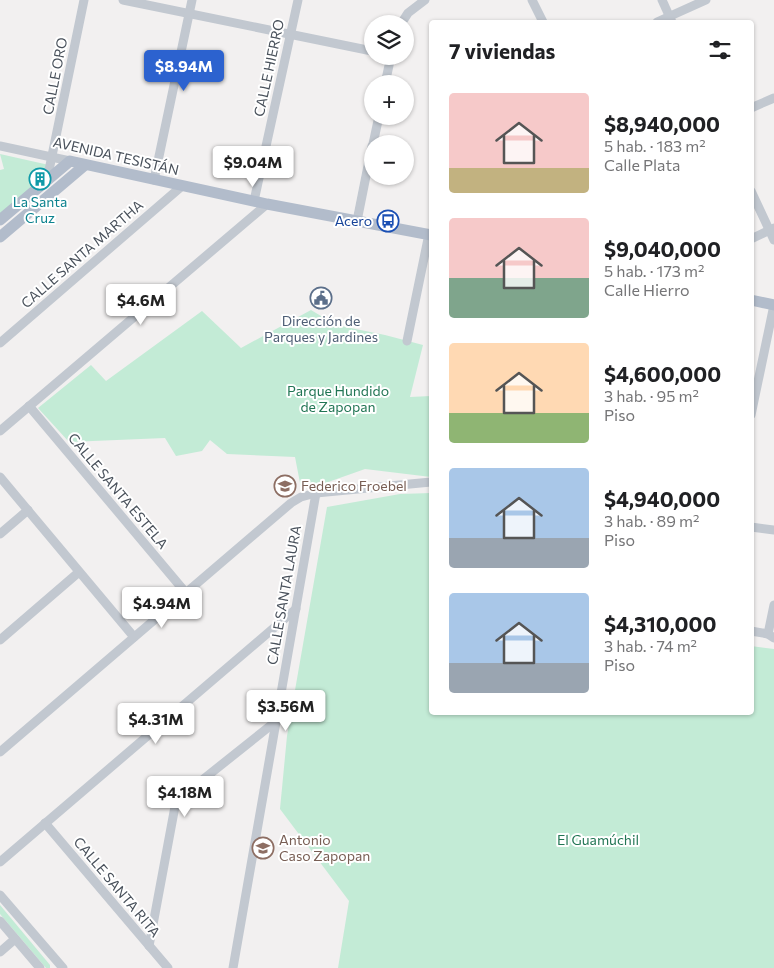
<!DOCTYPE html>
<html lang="es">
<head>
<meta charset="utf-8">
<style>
  body { margin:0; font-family:Commissioner,sans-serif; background:#f2f2f2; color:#202124; height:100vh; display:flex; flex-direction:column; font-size:19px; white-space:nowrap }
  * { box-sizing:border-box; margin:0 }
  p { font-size:16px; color:#757577 }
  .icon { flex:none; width:28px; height:28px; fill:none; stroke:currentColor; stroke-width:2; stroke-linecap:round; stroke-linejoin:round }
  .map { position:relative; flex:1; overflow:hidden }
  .sheet { position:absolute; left:429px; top:20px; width:325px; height:695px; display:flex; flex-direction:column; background:#fff; border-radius:5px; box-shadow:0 1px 4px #0004 }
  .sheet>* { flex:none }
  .controls { position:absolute; left:364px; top:15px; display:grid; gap:10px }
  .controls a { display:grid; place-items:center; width:50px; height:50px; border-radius:50%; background:#fff; box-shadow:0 1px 4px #0004; font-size:25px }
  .price { position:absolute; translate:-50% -42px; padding:0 11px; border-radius:5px; background:#fff; color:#222; font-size:16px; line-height:32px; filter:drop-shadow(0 1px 2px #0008) }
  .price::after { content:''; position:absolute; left:50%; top:30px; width:15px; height:11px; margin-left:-8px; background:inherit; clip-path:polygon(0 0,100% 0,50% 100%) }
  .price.current { background:#2c62cf; color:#fff }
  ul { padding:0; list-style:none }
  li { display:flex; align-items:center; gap:15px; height:125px; padding:0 20px }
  li span { display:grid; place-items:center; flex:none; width:140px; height:100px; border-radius:5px; color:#555 }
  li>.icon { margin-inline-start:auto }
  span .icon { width:60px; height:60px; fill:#fffc; stroke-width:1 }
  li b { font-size:21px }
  h2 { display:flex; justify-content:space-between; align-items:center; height:60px; padding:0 20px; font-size:21px }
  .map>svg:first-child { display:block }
</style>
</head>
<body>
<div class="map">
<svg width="774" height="968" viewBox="0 0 774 968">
  <rect width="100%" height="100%" fill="#f2f0f0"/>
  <!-- green -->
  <g fill="#c3ebd6">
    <polygon points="0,154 49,165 43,182 0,218 0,170 4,169"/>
    <polygon points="311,310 336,325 385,335 423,345 410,397 431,396 431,477 365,469 317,486 301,488 295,457 227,454 210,440 202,451 176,456 165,438 69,442 38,408 91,365 106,381 202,311 241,348"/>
    <polygon points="431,493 431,712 751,712 751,646 774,649 774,968 338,968 349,901 280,809 287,736 327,507 400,494"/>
    <polygon points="0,905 50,965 50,968 46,968 0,914"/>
  </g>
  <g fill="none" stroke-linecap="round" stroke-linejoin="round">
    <!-- minor -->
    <g stroke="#c2c8d0" stroke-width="9">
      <polyline points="123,0 372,51"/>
      <polyline points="532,0 543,22"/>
      <polyline points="662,0 672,22"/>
      <polyline points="657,22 706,0"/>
      <polyline points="401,24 408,13 425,0"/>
      <polyline points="385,84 391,56"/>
      <polyline points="751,108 774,98"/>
      <polyline points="373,144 379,116"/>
      <polyline points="0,146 70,161"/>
      <polyline points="47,180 84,0"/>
      <polyline points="154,180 192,0"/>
      <polyline points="751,191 774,240"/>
      <polyline points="254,201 298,0"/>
      <polyline points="357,221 372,146"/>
      <polyline points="751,239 774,228"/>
      <polyline points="407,341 429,234"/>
      <polyline points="0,343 182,186"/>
      <polyline points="29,406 186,593"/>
      <polyline points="751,415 774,305"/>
      <polyline points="0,431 267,204"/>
      <polyline points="0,477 134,637"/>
      <polyline points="751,527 774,530"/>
      <polyline points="0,534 28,510"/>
      <polyline points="751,631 768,634 774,638"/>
      <polyline points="768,634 774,605"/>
      <polyline points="0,640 79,572"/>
      <polyline points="0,752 291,503 301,497 316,493 431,482"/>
      <polyline points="45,823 168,968"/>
      <polyline points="0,862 296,609"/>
      <polyline points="0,895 63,968"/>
      <polyline points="0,921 40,968"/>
      <polyline points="149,946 176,801 275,722"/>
      <polyline points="0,952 15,939"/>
      <polyline points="233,968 316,493"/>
    </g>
    <!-- major -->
    <g stroke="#b2bccb" stroke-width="11">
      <polyline points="0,220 70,161 267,204 431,235"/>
      <polyline points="0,237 85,165"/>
      <polyline points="751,300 774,305"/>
    </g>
  </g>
  <!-- icons -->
  <defs>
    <g id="building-ring" transform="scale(1.125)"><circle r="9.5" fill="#fff" stroke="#0f9aa8" stroke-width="1.5"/><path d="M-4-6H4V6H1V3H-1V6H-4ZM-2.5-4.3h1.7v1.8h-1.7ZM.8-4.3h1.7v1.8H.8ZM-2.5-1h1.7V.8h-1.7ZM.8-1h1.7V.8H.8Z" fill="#0f9aa8"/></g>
    <g id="bus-ring" transform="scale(1.125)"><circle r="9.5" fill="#fff" stroke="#1a4fb4" stroke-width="1.5"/><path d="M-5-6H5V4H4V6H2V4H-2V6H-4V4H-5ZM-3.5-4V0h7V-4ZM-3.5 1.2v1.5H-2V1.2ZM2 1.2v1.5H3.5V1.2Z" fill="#1a4fb4"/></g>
    <g id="civic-ring" transform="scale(1.125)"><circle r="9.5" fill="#fff" stroke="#5c6f8a" stroke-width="1.5"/><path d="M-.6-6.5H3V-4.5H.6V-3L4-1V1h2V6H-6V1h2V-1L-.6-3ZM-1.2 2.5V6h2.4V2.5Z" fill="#5c6f8a"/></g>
    <g id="school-ring" transform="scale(1.125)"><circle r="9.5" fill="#fff" stroke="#8d6e63" stroke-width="1.5"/><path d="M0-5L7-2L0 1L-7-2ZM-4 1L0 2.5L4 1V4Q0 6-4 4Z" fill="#8d6e63"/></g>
  </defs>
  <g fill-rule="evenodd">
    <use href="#building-ring" x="40" y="179"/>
    <use href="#bus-ring" x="388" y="221"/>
    <use href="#civic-ring" x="321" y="298"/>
    <use href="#school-ring" x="285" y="486"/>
    <use href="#school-ring" x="263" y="848"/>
  </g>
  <g text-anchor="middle" stroke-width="4" stroke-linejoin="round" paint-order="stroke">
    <!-- street labels -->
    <g font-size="14" fill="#49515b" stroke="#fff">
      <text transform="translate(269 68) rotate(-78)" y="5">CALLE HIERRO</text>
      <text transform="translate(55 76) rotate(-79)" y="5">CALLE ORO</text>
      <text transform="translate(116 156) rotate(13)" y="5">AVENIDA TESISTÁN</text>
      <text transform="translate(82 254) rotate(-41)" y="5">CALLE SANTA MARTHA</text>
      <text transform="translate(118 491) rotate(50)" y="5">CALLE SANTA ESTELA</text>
      <text transform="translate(284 595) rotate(-80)" y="5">CALLE SANTA LAURA</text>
      <text transform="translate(117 887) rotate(50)" y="5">CALLE SANTA RITA</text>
    </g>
    <!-- culture labels -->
    <g font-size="14" fill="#0d838f" stroke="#fff">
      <text x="40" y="207">La Santa<tspan x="40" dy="16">Cruz</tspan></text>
    </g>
    <!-- transit labels -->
    <g font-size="14" fill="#164399" stroke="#fff" text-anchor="end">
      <text x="372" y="226">Acero</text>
    </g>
    <!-- service labels -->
    <g font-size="14" fill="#4e5e75" stroke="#fff">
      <text x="321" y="326">Dirección de<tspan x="321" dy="16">Parques y Jardines</tspan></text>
    </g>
    <!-- park labels -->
    <g font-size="14" fill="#217554" stroke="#fff">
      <text x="338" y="396">Parque Hundido<tspan x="338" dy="16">de Zapopan</tspan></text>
      <text x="598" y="845">El Guamúchil</text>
    </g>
    <!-- education labels -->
    <g font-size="14" fill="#785e54" stroke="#fff" text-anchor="start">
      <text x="301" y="491">Federico Froebel</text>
      <text x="279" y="845">Antonio<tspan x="279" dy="16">Caso Zapopan</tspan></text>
    </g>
  </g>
</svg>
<div class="controls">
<a><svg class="icon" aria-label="layers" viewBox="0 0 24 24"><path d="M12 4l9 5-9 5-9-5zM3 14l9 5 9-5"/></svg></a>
<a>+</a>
<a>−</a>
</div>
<b class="price current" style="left:184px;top:92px">$8.94M</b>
<b class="price" style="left:253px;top:188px">$9.04M</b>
<b class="price" style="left:141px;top:326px">$4.6M</b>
<b class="price" style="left:162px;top:629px">$4.94M</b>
<b class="price" style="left:286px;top:732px">$3.56M</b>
<b class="price" style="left:156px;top:745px">$4.31M</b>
<b class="price" style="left:185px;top:818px">$4.18M</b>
<section class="sheet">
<h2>7 viviendas<svg class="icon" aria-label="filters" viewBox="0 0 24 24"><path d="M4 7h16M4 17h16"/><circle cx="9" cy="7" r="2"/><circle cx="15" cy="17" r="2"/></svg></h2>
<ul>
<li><span style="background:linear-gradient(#f6c9c9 75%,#c2b280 0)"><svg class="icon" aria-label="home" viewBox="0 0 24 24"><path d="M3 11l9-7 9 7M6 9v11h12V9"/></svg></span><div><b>$8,940,000</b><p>5 hab. · 183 m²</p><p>Calle Plata</p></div></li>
<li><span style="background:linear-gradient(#f6c9c9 60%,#7fa58c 0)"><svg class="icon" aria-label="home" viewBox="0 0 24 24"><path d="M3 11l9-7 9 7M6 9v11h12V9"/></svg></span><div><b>$9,040,000</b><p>5 hab. · 173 m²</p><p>Calle Hierro</p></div></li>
<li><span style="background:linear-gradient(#ffd9b3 70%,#8fb573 0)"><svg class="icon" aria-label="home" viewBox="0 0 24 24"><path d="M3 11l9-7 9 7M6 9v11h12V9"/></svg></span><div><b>$4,600,000</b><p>3 hab. · 95 m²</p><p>Piso</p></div></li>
<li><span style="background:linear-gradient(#a9c7e8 70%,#9aa5b1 0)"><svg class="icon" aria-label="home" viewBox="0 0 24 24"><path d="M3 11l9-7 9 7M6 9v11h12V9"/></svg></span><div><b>$4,940,000</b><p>3 hab. · 89 m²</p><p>Piso</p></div></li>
<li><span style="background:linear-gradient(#a9c7e8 70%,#9aa5b1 0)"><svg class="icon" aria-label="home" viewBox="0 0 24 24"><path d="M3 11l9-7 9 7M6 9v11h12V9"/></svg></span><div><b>$4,310,000</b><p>3 hab. · 74 m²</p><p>Piso</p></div></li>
</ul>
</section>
</div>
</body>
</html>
